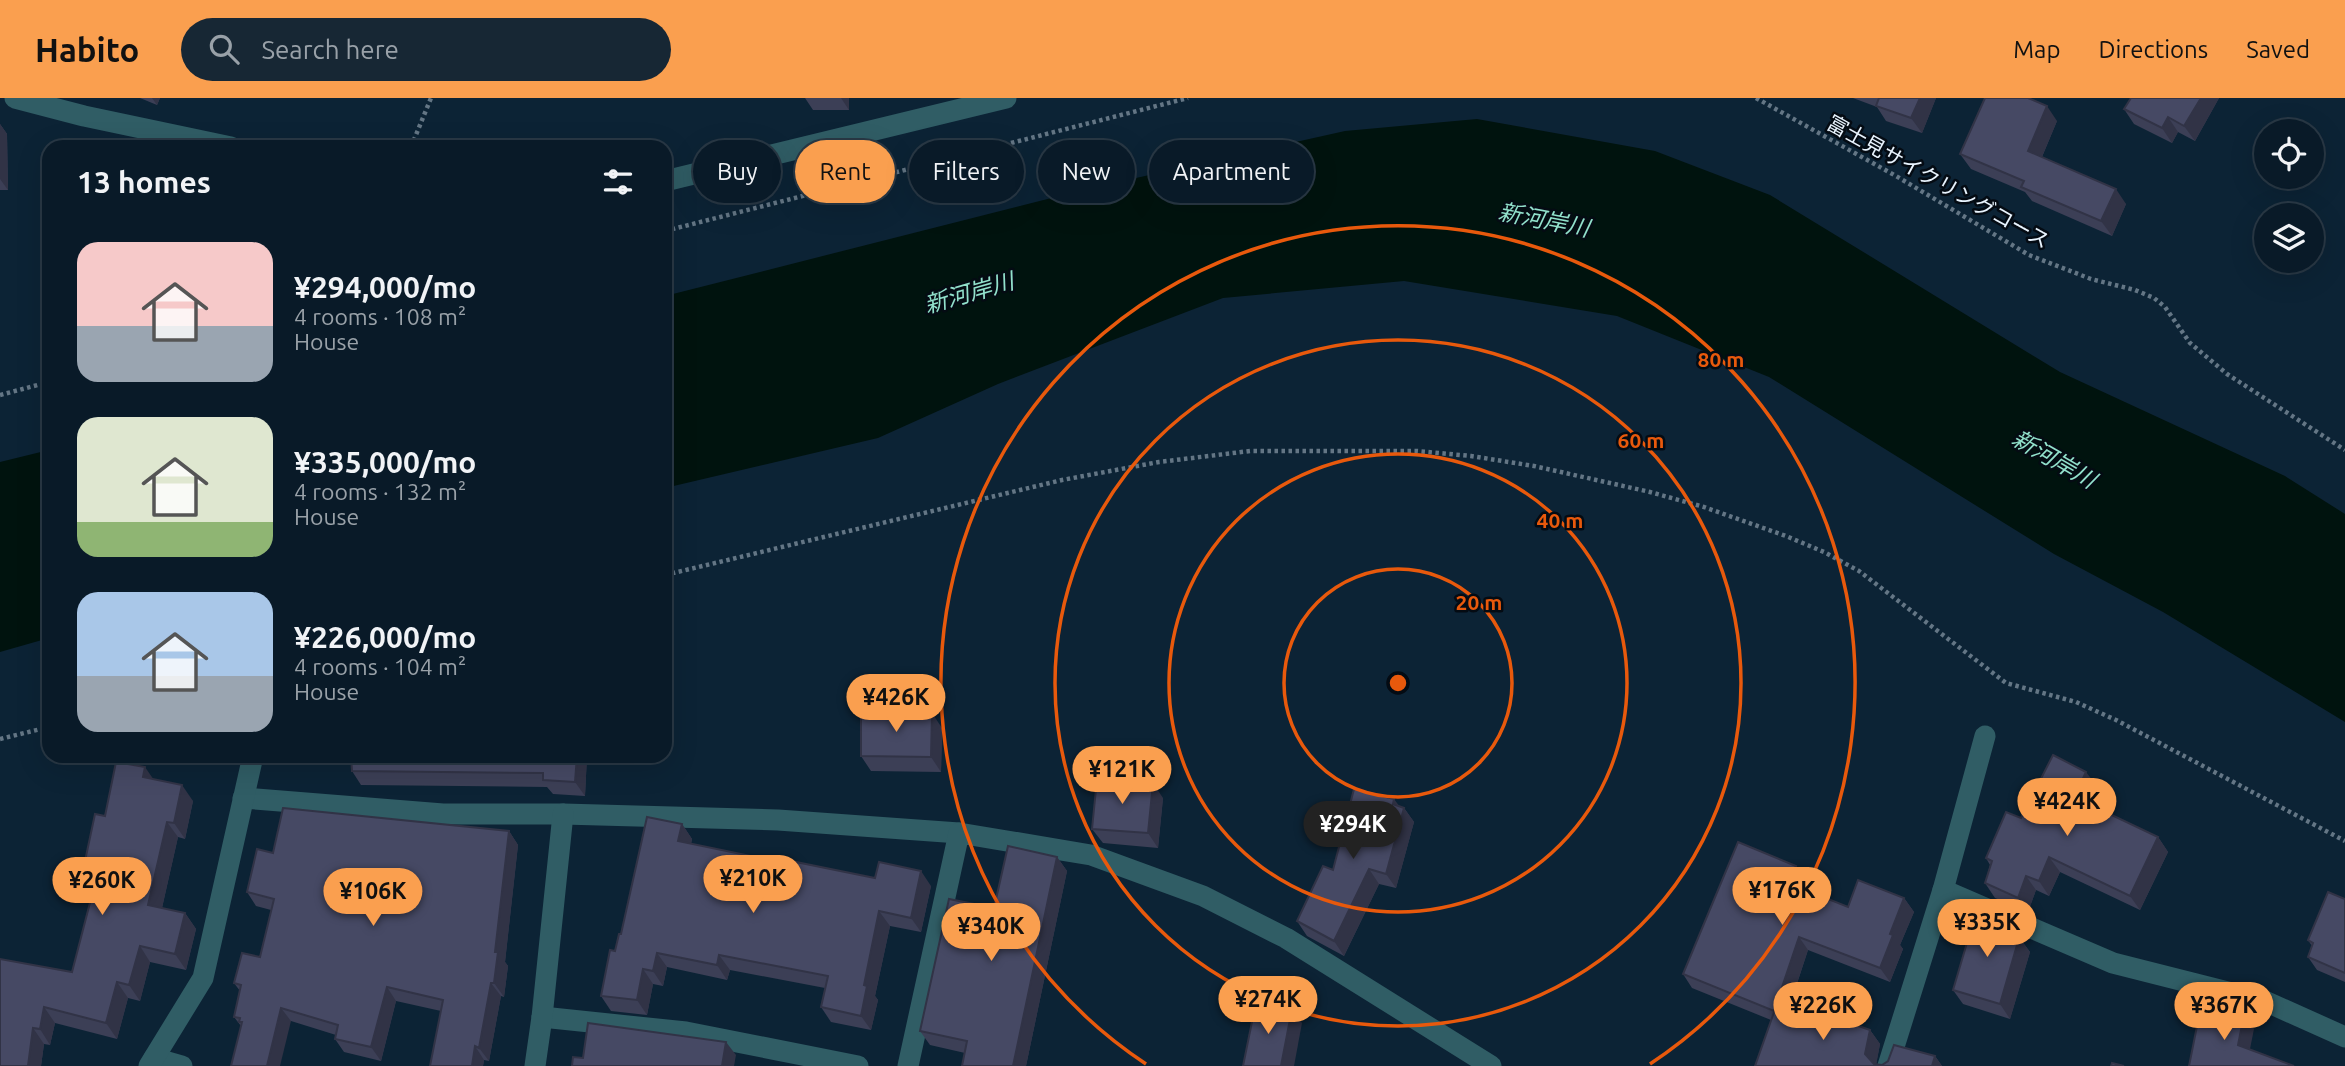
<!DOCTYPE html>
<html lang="en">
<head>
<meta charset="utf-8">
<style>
  body { margin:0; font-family:Ubuntu,"Noto Sans JP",sans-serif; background:#172734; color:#f1f3f6; height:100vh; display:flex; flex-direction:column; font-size:26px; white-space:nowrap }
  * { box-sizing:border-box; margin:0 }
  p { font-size:23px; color:#99a1a8 }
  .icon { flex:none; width:38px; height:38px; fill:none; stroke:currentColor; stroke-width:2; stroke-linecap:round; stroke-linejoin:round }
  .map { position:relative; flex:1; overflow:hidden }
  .panel { position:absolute; left:42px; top:42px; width:630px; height:623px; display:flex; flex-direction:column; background:#091a28; border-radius:21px; box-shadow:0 7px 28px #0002,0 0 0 2px #293845 }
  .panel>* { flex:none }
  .top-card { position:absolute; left:693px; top:42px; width:665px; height:63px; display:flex; gap:14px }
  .buttons { position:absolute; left:2254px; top:21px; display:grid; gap:14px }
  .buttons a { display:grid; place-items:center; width:70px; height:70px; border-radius:50%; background:#091a28; box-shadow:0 7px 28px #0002,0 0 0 2px #293845; font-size:35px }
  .price { position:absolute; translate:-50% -60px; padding:0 16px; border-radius:24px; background:#fa9f4f; color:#111; font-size:23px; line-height:46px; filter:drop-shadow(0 2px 4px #0008) }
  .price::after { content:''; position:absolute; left:50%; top:42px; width:21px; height:16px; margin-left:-10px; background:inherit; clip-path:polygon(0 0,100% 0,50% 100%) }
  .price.active { background:#222; color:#fff }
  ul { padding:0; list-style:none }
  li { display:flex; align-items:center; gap:21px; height:175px; padding:0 35px }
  li span { display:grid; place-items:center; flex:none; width:196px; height:140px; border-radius:21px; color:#555 }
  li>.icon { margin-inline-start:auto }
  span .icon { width:84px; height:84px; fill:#fffc; stroke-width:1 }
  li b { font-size:30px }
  h2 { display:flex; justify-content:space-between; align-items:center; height:84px; padding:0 35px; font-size:30px }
  .tag { padding:0 24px; border-radius:32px; background:#091a28; box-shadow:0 7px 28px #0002,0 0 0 2px #293845; font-size:24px; line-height:63px }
  .tag.active { background:#fa9f4f; color:#111 }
  header { display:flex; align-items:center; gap:42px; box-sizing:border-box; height:98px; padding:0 35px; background:#fa9f4f; color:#111 }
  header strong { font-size:33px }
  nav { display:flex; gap:38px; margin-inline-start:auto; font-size:24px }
  .search { width:490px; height:63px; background:#172734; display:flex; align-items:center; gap:18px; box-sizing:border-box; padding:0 24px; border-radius:38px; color:#99a1a8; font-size:26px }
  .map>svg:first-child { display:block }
</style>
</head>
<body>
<header>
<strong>Habito</strong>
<div class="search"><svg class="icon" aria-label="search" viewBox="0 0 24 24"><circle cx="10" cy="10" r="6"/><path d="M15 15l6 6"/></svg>Search here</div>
<nav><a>Map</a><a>Directions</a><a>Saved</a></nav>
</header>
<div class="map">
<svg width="2345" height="968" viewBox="0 0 2345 968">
  <rect width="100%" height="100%" fill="#0c2335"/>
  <!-- water -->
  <g fill="#00130e">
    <polygon points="1477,21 1655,53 1770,97 2060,274 2285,378 2345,416 2345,624 2163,514 2054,456 1769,279 1617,218 1404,183 1223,200 998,286 878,340 665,390 665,198 1087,91 1345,33"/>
    <polygon points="49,352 49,540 0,554 0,364"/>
  </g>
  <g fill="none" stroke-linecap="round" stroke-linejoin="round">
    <!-- path -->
    <g stroke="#647685" stroke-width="4.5" stroke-dasharray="3.5 3.5" stroke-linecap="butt">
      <polyline points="1756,0 1896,78 2029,157 2091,181 2135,192 2154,200 2165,209 2190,245 2227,276 2345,352"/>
      <polyline points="411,49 431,0"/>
      <polyline points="665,133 1188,0"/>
      <polyline points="0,297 49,284"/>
      <polyline points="665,477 1062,382 1159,364 1250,353 1417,353 1471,358 1534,368 1650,394 1704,409 1786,438 1824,454 1859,473 2006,585 2076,604 2116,622 2345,743"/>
      <polyline points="0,641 49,629"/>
    </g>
    <!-- street -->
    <g stroke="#305d65" stroke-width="21">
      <polyline points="15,0 84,18 231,49"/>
      <polyline points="665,83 1006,0"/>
      <polyline points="243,700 443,716 563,716 778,722 959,735 1091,757 1203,798 1286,840 1491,968"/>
      <polyline points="1943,792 2113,865 2267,904 2345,939"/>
      <polyline points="542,919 686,934 858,968"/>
      <polyline points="154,960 182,968"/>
      <polyline points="149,968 203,880 253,658"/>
      <polyline points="535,968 542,919 563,716"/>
      <polyline points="908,968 959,735"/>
      <polyline points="1888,968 1943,792 1985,638"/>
    </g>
  </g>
  <!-- wall -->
  <g fill="#3c3f56">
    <polygon points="140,0 160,0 157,7"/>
    <polygon points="805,0 849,0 849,12 813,12"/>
    <polygon points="1853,0 1936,0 1922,35 1886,23 1877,9"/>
    <polygon points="2131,0 2219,0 2195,43 2178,34 2172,45 2134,26 2124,11"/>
    <polygon points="2057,23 2042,59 2126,106 2112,138 2032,103 2025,94 1971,71 1960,56"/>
    <polygon points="0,26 7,36 8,92 0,92"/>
    <polygon points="942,630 941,674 871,673 861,658"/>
    <polygon points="587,658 585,698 553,696 547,689 361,687 352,673"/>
    <polygon points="153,681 193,703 185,741 178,739 162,810 185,815 196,831 186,872 150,864 140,903 128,900 117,941 55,925 50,947 44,946 41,968 0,968 0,861 72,874 97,778 85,763 105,718"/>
    <polygon points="2097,688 2089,703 2092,708 2158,739 2168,754 2140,812 2060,774 2049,798 2036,792 2028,814 1995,800 1985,785 1990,767 1986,760 2021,720"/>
    <polygon points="1163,700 1158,750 1103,745 1092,731"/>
    <polygon points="1399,708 1404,710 1414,724 1396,790 1379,786 1344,858 1307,838 1297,823 1333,772"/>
    <polygon points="682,726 692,741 691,746 785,765 875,780 931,788 921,834 890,828 875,898 878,902 871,932 831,924 821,909 825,890 730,872 727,882 667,869 663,888 653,886 647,917 611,913 601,898 621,836"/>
    <polygon points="509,733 518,747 505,864 508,868 504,899 501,898 489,963 484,962 483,968 430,968 441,913 396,903 381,963 344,954 335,941 336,937 291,923 241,928 234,919 240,893 234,885 260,859 271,812 256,808 247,794 273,755"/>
    <polygon points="1057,759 1067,773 1026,968 962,968 965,955 930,947 920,933"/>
    <polygon points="1805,782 1802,791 1848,809 1904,800 1914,814 1900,847 1903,851 1890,884 1808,852 1791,904 1870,932 1880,946 1876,966 1882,967 1935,958 1942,968 1755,968 1771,922 1692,890 1683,876"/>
    <polygon points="2345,801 2345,884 2317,872 2308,859 2312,848 2308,842"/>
    <polygon points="2019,839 2030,854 2010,921 1963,906 1953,892"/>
  </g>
  <!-- shaded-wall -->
  <g fill="#313346">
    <polygon points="152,0 160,0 157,7"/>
    <polygon points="841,0 849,0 849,12"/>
    <polygon points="1920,0 1936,0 1922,35 1911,20"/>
    <polygon points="2201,0 2219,0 2195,43 2184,28"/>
    <polygon points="2047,8 2057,23 2038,68 2028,53"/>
    <polygon points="2168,19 2178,34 2172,45 2162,30"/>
    <polygon points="0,26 7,36 8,92 0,81"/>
    <polygon points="2116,91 2126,106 2112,138 2101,123"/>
    <polygon points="932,615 942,630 941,674 931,659"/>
    <polygon points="577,658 587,658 585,698 575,684"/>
    <polygon points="145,669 156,685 143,679"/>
    <polygon points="2086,674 2097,688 2089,703 2092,708 2078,701 2078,691"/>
    <polygon points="1153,685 1163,700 1158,750 1148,735"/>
    <polygon points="182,687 193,703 185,741 174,725"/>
    <polygon points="1394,701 1403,713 1404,710 1414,724 1396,790 1386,776"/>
    <polygon points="167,724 178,739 159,823 148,807"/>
    <polygon points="682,726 692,741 688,758 678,743"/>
    <polygon points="509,733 518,747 505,864 508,868 504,899 494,885 495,854"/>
    <polygon points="2158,739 2168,754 2140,812 2130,798"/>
    <polygon points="1057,759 1067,773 1026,968 1013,968"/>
    <polygon points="2049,759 2060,774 2049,798 2039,783"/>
    <polygon points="1796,768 1805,782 1798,799 1788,785"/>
    <polygon points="1369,771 1379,786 1344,858 1334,843"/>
    <polygon points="921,773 931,788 921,834 911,820"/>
    <polygon points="2026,778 2036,792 2028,814 2018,800"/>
    <polygon points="1904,800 1914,814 1900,847 1903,851 1890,884 1880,870 1890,836"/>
    <polygon points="879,813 890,828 875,898 878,902 871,932 861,918 864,887"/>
    <polygon points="185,815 196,831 186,872 175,856"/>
    <polygon points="2009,824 2019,839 2015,850 2005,836"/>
    <polygon points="1799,839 1808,852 1783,927 1774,913"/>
    <polygon points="2019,840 2030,854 2010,921 2000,906"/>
    <polygon points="140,848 150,864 140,903 129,887"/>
    <polygon points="657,855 667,869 663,888 653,873"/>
    <polygon points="719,857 730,872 727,882 717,867"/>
    <polygon points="643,871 653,886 647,917 637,902"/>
    <polygon points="117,884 128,900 117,941 106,925"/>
    <polygon points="491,885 501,898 489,963 479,950"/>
    <polygon points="387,889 396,903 381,963 371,949"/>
    <polygon points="44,909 55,925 50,947 40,931"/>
    <polygon points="281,910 291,923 280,968 267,968"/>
    <polygon points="1292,911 1302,925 1294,968 1281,968"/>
    <polygon points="2244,917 2254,931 2248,961 2238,947"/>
    <polygon points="33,930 44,946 41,968 28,968"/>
    <polygon points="1870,932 1880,946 1876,968 1865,956"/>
    <polygon points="726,944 736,957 734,968 722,968"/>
    <polygon points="475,948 484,962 483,968 472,968"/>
    <polygon points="1935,958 1942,968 1932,968"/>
  </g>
  <!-- building -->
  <g fill="#464964" stroke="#313346" stroke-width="2">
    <polygon points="1879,0 1920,0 1911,20 1876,8"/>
    <polygon points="1985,0 2028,0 2047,8 2028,53 2116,91 2101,123 2021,89 2024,83 1960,56"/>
    <polygon points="2131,0 2201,0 2184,28 2168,19 2162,30 2124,11"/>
    <polygon points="861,614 932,615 931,659 861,658"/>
    <polygon points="2053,657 2086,674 2078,691 2082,693 2078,701 2158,739 2130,798 2049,759 2039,783 2026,778 2018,800 1985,785 1992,763 1986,760 2006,714 2021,720"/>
    <polygon points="351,658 577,658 575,684 543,682 543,675 352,673"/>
    <polygon points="116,664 145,669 143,679 182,687 174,725 167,724 148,807 185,815 175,856 140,848 129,887 117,884 106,925 44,909 40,931 33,930 28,968 0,968 0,861 72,874 100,766 85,763 95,716 105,718"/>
    <polygon points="1097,681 1153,685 1148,735 1092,731"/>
    <polygon points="1354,691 1394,701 1393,706 1404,710 1386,776 1369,771 1334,843 1297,823 1323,768 1333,772"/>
    <polygon points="283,710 509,733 495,854 498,854 494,885 491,885 479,950 475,948 472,968 430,968 443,902 387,889 371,949 335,941 338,927 281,910 267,968 231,968 242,924 239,924 240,920 234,919 241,887 234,885 242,855 260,859 274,801 247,794 257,751 273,755"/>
    <polygon points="647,719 682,726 678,743 785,765 786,762 875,780 879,764 921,773 911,820 879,813 864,887 867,888 861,918 821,909 828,878 719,857 717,867 657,855 653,873 643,871 637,902 601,898 610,852 615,853 619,836 621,836"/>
    <polygon points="1738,744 1796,768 1788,785 1848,809 1858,782 1904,800 1890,836 1893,837 1880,870 1799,839 1774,913 1683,876"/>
    <polygon points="1008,748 1057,759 1013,968 962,968 967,943 920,933 949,801 994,810"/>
    <polygon points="2328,794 2345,801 2345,875 2308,859 2313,845 2308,842"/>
    <polygon points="1977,811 2009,824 2005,836 2019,840 2000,906 1953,892"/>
    <polygon points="1779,900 1870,932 1865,956 1874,966 1882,967 1888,963 1894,947 1935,958 1932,968 1755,968"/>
    <polygon points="1256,904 1292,911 1281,968 1243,968"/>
    <polygon points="2201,908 2244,917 2238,947 2294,968 2189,968"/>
    <polygon points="588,925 726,944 722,968 572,968 573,959 583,960"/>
    <polygon points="2112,965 2124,968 2111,968"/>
  </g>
  <!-- distance rings -->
  <g fill="none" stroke="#e8590c" stroke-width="3.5">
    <circle cx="1398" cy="585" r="114"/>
    <circle cx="1398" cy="585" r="229"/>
    <circle cx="1398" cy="585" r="343"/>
    <path d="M1146 966A457 457 0 1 1 1650 966"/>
  </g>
  <g text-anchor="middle" stroke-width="5" stroke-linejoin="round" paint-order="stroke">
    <!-- street labels -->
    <g font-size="21" fill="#e9f4fe" stroke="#040b13">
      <text transform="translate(1938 84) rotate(29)" y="7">富士見サイクリングコース</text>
    </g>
    <!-- water labels -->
    <g font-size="23" font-style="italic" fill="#92e1cc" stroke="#040b13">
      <text transform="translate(1544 122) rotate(11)" y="8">新河岸川</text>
      <text transform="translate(969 195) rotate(-16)" y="8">新河岸川</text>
      <text transform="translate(2054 361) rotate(30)" y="8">新河岸川</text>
    </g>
  </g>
  <circle cx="1398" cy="585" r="10" fill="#e8590c" stroke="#040b13" stroke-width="3.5"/>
  <g font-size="21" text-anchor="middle" font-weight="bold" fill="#e8590c" stroke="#040b13" stroke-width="5" stroke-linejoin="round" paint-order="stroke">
    <text x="1721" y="269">80 m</text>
    <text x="1641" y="350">60 m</text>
    <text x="1560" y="430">40 m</text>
    <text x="1479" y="512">20 m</text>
  </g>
</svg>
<div class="buttons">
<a><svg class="icon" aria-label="locate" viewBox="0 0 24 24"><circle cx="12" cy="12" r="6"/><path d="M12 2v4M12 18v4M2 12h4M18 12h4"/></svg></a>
<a><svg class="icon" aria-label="layers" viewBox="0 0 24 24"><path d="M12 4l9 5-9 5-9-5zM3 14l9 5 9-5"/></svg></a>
</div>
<b class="price" style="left:896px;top:636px">¥426K</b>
<b class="price" style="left:1122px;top:708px">¥121K</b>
<b class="price" style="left:2067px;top:740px">¥424K</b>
<b class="price active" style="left:1353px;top:763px">¥294K</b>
<b class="price" style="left:753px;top:817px">¥210K</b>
<b class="price" style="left:102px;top:819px">¥260K</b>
<b class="price" style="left:1782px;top:829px">¥176K</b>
<b class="price" style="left:373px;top:830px">¥106K</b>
<b class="price" style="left:1987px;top:861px">¥335K</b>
<b class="price" style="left:991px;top:865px">¥340K</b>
<b class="price" style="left:1268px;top:938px">¥274K</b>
<b class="price" style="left:1823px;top:944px">¥226K</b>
<b class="price" style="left:2224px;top:944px">¥367K</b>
<div class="top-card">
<a class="tag">Buy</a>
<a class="tag active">Rent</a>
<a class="tag">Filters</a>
<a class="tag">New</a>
<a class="tag">Apartment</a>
</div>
<section class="panel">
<h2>13 homes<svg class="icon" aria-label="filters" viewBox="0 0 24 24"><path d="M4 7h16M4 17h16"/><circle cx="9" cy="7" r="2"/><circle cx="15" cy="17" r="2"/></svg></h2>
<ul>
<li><span style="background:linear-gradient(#f6c9c9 60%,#9aa5b1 0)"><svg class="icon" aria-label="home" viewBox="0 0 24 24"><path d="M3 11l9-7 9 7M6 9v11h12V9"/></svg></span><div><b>¥294,000/mo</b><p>4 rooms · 108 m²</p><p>House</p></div></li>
<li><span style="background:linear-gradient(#dfe7d0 75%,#8fb573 0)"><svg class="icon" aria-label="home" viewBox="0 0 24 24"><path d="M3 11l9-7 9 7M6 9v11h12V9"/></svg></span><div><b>¥335,000/mo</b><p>4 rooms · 132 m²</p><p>House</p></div></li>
<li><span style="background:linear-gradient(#a9c7e8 60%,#9aa5b1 0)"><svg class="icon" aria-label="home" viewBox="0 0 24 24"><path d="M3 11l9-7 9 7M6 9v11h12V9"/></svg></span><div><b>¥226,000/mo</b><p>4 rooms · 104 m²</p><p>House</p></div></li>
</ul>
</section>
</div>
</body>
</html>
